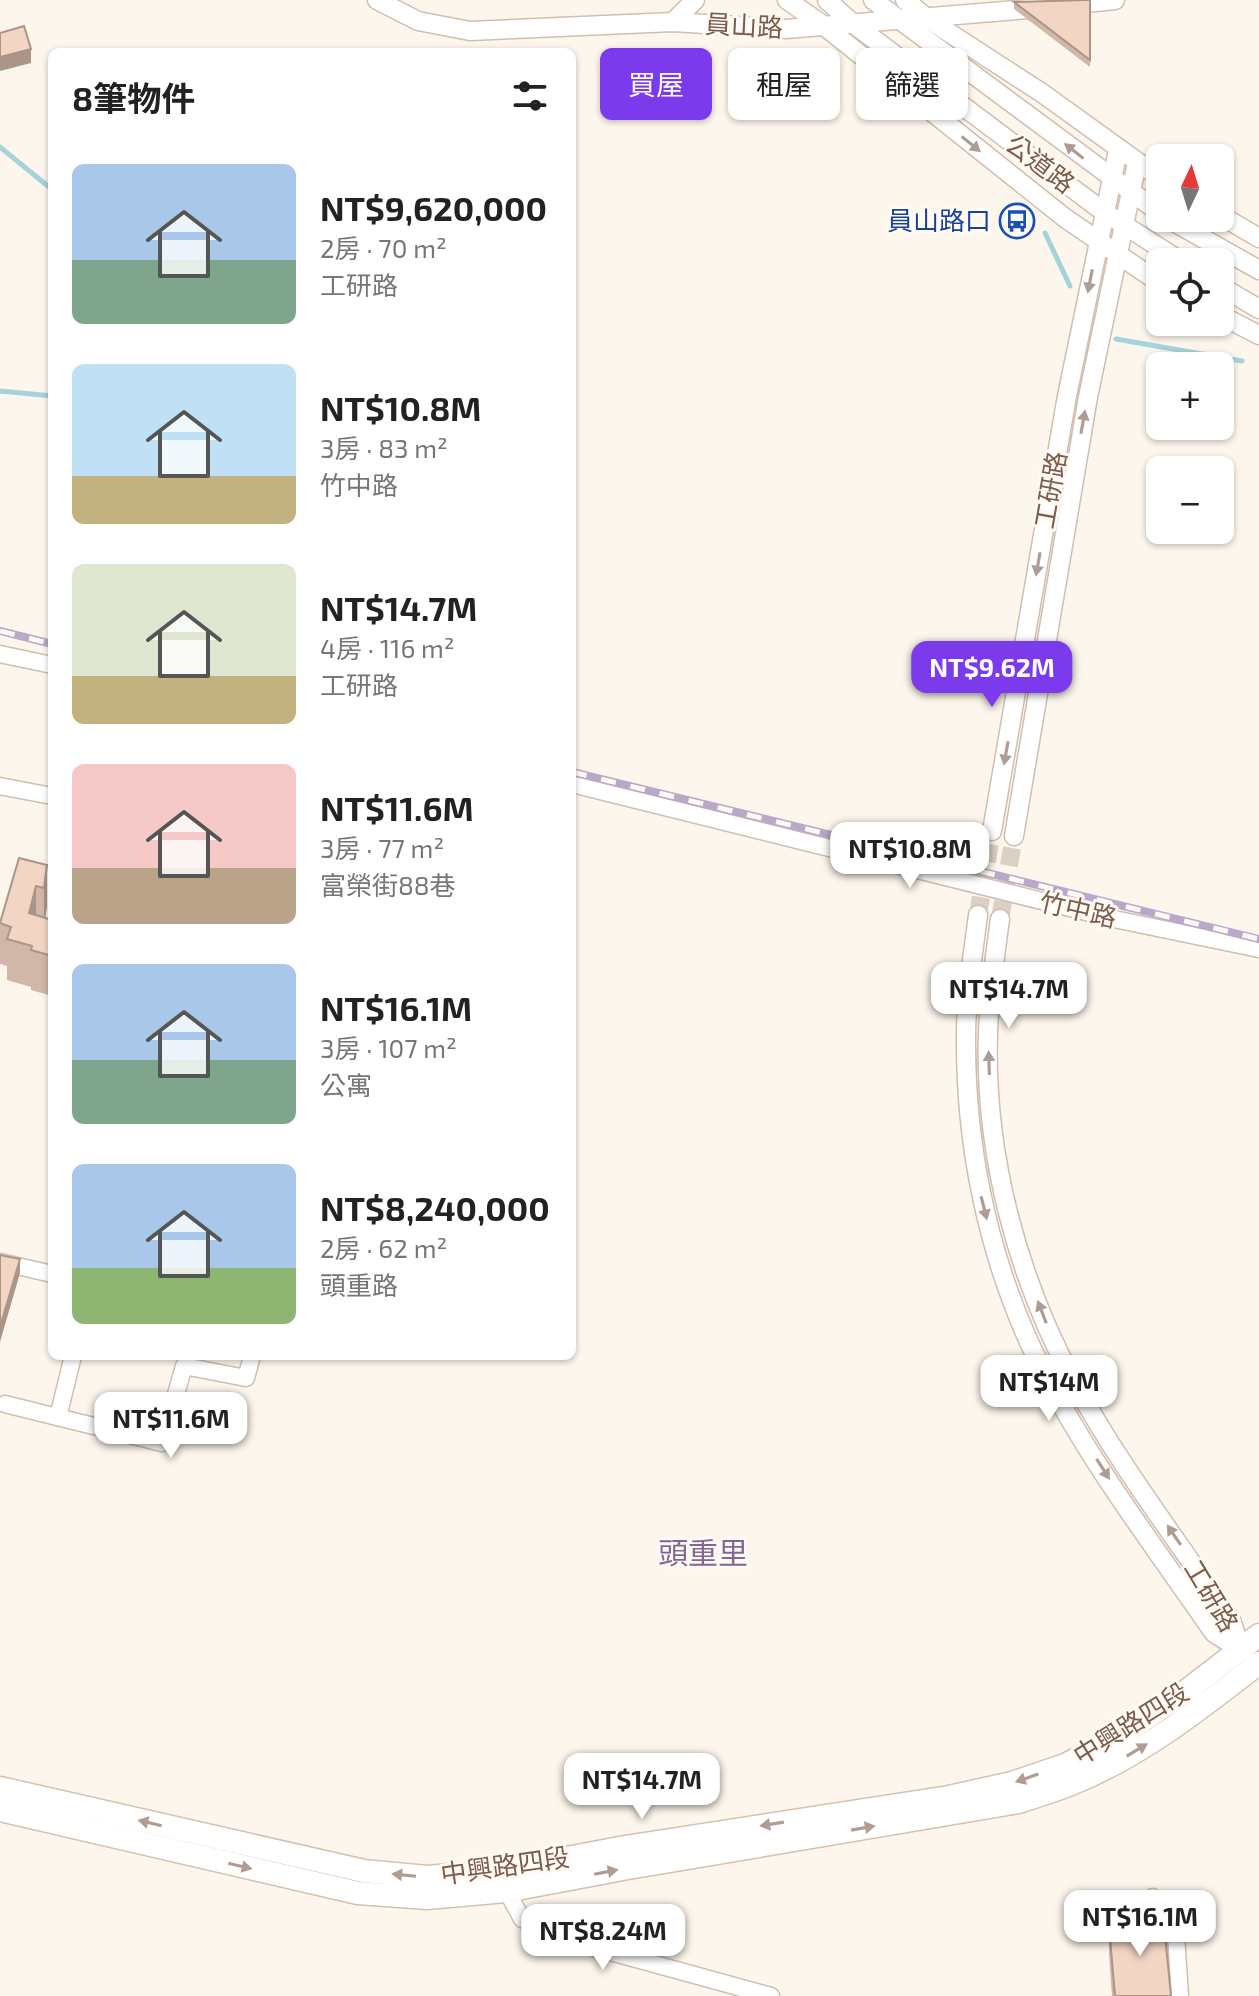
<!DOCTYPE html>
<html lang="zh-TW">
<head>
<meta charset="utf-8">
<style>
  body { margin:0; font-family:"Exo 2","Noto Sans TC",sans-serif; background:#f2f2f2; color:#222; height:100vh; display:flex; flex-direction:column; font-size:30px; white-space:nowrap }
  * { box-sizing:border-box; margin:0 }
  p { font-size:26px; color:#767676 }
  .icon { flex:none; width:44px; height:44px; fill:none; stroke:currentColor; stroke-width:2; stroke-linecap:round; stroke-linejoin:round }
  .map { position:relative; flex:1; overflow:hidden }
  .panel { position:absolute; left:48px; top:48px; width:528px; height:1312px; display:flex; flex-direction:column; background:#fff; border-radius:12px; box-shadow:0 2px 6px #0004 }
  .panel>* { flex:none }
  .banner { position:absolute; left:600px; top:48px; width:538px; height:72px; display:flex; gap:16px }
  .needle { width:52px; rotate:4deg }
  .fabs { position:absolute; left:1146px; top:144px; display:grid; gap:16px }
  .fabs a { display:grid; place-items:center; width:88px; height:88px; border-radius:12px; background:#fff; box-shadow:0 2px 6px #0004; font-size:40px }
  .price { position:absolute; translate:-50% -68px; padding:0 18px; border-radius:16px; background:#fff; color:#222; font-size:26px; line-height:52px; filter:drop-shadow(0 2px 4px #0008) }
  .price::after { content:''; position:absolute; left:50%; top:48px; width:24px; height:18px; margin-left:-12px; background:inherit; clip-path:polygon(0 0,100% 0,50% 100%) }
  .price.active { background:#7c3aed; color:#fff }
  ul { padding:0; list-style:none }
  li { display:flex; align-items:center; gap:24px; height:200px; padding:0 24px }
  li span { display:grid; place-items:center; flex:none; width:224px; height:160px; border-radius:12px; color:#555 }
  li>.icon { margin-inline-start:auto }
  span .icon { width:96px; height:96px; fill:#fffc; stroke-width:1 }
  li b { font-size:34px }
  h2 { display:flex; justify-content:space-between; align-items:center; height:96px; padding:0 24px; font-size:34px }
  .tag { padding:0 28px; border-radius:12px; background:#fff; box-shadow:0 2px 6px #0004; font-size:28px; line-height:72px }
  .tag.active { background:#7c3aed; color:#fff }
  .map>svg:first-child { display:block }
</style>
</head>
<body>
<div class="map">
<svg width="1259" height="1996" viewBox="0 0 1259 1996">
  <rect width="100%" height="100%" fill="#fdf6ec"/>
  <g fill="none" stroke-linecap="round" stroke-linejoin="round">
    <!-- stream -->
    <g stroke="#a5d3da" stroke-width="5">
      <polyline points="0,147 49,187"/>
      <polyline points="1045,233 1070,286"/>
      <polyline points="1116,339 1242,361"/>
      <polyline points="0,391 52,396"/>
    </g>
    <!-- tertiary-tunnel -->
    <g stroke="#dcd0c4" stroke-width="18" stroke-dasharray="18 9" stroke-linecap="butt">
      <polyline points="978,915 992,831"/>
      <polyline points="1000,919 1014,836"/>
    </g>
    <!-- minor casing -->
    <g stroke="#d1beb0" stroke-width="19">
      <g id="minor">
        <polyline points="0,654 52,665"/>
        <polyline points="572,784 1114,919 1259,949"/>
        <polyline points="0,786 52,796"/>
        <polyline points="0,1262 52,1274"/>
        <polyline points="5,1404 162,1443 184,1366 246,1378 252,1356"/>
        <polyline points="58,1417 73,1356"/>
        <polyline points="503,1884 522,1919 567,1940 771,1996"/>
        <polyline points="1153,1897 1152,1916 1176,1935 1180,1996"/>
      </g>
    </g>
    <!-- tertiary casing -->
    <g stroke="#d1beb0" stroke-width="21">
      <g id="tertiary">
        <polyline points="377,0 418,21 470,31 673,22 786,29 1041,8"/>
        <polyline points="787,0 823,25 1065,218 1160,283"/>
        <polyline points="827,0 851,22 1104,212 1182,262"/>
        <polyline points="873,0 1160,213"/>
        <polyline points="905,0 928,19 1042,93 1160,178"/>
        <polyline points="1066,5 1115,0"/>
        <polyline points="673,22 695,0"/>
        <polyline points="1220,215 1259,238"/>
        <polyline points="1167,218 1259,270"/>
        <polyline points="1220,286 1259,309"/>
        <polyline points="1220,315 1259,335"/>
        <polyline points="992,831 1067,396 1118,150"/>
        <polyline points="1014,836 1088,397 1137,163"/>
        <path d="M 978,915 C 973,955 966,995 966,1035 C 965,1140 986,1247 1029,1342 C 1077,1446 1150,1540 1214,1633 L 1241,1650"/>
        <path d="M 1000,919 C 995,957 989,995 988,1033 C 984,1153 1017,1277 1074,1382 C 1119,1465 1178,1541 1231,1620 L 1241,1650"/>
      </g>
    </g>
    <!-- secondary casing -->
    <g stroke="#d6c0b0" stroke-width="25">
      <g id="secondary">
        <polyline points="0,1788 364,1871 427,1877 499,1871 625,1847 949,1797 1012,1783 1065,1765 1116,1739 1185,1692 1259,1635"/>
        <path d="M 0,1810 L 358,1893 L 427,1898 L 506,1891 L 628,1868 L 1019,1802 C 1036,1796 1054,1791 1071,1784 C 1141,1756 1201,1708 1259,1663"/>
      </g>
    </g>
    <!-- minor -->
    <use href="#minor" stroke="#fff" stroke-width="16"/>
    <!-- tertiary -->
    <use href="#tertiary" stroke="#fff" stroke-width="18"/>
    <!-- secondary -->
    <use href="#secondary" stroke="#fff" stroke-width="22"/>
    <!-- rail casing -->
    <g stroke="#b9a8c9" stroke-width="8">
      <g id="rail">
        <polyline points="0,631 52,644"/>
        <polyline points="572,772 1259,939"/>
      </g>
    </g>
    <!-- rail -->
    <use href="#rail" stroke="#fffaf3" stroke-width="5" stroke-dasharray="15" stroke-linecap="butt"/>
  </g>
  <!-- wall -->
  <g fill="#d1b7a8">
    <polygon points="1090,0 1090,67 1014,9 1014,2"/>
    <polygon points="47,865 47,906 45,918 52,920 52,996 31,990 31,987 7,980 7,966 0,964 0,920"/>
    <polygon points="1109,1926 1171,1996 1112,1996 1109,1954"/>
  </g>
  <!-- shaded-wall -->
  <g fill="#aa9588">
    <polygon points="31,49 31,63 0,71 0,57"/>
    <polygon points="47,865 47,906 44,928 44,888"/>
    <polygon points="36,886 36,926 29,913"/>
    <polygon points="20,1259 20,1273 0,1342 0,1327"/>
  </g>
  <!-- building -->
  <g fill="#f3d5c3" stroke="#aa9588" stroke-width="2">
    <polygon points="1086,0 1090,0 1090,60 1014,2"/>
    <polygon points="24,26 31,49 0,57 0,33"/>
    <polygon points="19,858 47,865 44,888 36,886 29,913 52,920 52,956 31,950 32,946 7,939 11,927 0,923"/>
    <polygon points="0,1255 20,1259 0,1327"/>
    <polygon points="1163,1914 1171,1996 1115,1996 1109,1926"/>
  </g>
  <!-- one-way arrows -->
  <defs><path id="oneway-solid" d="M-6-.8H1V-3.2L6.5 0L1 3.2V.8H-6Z" transform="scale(2)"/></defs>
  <g fill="#af9d94">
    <use href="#oneway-solid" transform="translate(971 144) rotate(39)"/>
    <use href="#oneway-solid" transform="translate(1074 151) rotate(-142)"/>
    <use href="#oneway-solid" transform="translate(1090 281) rotate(101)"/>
    <use href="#oneway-solid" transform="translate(1083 422) rotate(-80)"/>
    <use href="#oneway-solid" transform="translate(1038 564) rotate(100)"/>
    <use href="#oneway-solid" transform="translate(1006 753) rotate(100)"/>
    <use href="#oneway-solid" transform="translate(989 1063) rotate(-92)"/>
    <use href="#oneway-solid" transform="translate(984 1208) rotate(76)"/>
    <use href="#oneway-solid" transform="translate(1042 1312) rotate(-111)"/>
    <use href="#oneway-solid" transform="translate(1103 1469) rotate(57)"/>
    <use href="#oneway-solid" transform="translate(1174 1535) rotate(-124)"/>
    <use href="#oneway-solid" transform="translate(1137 1750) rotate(-31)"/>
    <use href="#oneway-solid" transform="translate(1027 1778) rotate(161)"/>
    <use href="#oneway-solid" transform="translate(150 1823) rotate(-167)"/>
    <use href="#oneway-solid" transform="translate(772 1824) rotate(171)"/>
    <use href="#oneway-solid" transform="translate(863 1828) rotate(-10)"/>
    <use href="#oneway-solid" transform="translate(240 1866) rotate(13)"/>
    <use href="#oneway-solid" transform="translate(606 1872) rotate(-11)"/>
    <use href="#oneway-solid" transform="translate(404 1875) rotate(-174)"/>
  </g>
  <!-- icons -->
  <defs>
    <g id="bus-ring" transform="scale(1.8)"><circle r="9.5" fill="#fffaf3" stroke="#1a4fb4" stroke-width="1.5"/><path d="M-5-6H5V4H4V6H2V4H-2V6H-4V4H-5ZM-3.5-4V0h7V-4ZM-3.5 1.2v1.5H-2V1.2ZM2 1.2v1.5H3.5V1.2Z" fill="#1a4fb4"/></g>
  </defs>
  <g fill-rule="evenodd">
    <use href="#bus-ring" x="1017" y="221"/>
  </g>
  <g text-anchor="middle" stroke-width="6" stroke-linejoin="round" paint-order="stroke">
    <!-- street labels -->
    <g font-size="26" fill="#7a5c4d" stroke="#fffaf3">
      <text transform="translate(744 26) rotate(3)" y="9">員山路</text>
      <text transform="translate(1040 164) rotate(37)" y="9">公道路</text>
      <text transform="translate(1051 490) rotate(-80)" y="9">工研路</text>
      <text transform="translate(1078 910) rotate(13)" y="9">竹中路</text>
      <text transform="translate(1211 1596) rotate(59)" y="9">工研路</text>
      <text transform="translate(1131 1724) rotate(-32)" y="9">中興路四段</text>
      <text transform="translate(505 1866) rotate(-8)" y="9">中興路四段</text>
    </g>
    <!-- transit labels -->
    <g font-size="26" fill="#164399" stroke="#fffaf3" text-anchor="end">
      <text x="991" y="230">員山路口</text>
    </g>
    <!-- quarter labels -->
    <g font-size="30" fill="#846695" stroke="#fffaf3">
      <text x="703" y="1564">頭重里</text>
    </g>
  </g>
</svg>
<div class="fabs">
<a><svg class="needle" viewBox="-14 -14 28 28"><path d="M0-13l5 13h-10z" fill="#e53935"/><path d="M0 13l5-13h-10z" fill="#767676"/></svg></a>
<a><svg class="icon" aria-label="locate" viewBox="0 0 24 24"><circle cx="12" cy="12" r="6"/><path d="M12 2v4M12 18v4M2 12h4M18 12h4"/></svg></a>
<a>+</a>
<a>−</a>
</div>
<b class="price active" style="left:992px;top:709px">NT$9.62M</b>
<b class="price" style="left:910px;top:890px">NT$10.8M</b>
<b class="price" style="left:1009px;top:1030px">NT$14.7M</b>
<b class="price" style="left:1049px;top:1423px">NT$14M</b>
<b class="price" style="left:171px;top:1460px">NT$11.6M</b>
<b class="price" style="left:642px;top:1821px">NT$14.7M</b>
<b class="price" style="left:1140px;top:1958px">NT$16.1M</b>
<b class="price" style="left:603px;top:1972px">NT$8.24M</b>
<div class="banner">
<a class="tag active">買屋</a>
<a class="tag">租屋</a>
<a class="tag">篩選</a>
</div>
<section class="panel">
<h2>8筆物件<svg class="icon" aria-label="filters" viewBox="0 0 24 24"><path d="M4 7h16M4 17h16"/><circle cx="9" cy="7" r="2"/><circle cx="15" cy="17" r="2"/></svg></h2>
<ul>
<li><span style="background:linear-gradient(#a9c7e8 60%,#7fa58c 0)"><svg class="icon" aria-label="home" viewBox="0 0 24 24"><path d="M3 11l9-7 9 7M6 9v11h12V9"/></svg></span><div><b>NT$9,620,000</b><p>2房 · 70 m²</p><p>工研路</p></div></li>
<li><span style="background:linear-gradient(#bfe0f5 70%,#c2b280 0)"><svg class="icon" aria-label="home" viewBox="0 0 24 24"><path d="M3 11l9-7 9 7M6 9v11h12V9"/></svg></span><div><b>NT$10.8M</b><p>3房 · 83 m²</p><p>竹中路</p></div></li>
<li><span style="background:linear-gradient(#dfe7d0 70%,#c2b280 0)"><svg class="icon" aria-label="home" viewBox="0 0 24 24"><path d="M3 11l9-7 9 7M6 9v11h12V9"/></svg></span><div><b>NT$14.7M</b><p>4房 · 116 m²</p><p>工研路</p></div></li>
<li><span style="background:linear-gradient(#f6c9c9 65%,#b9a48a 0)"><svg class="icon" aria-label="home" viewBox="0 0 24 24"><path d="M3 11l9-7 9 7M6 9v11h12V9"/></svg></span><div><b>NT$11.6M</b><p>3房 · 77 m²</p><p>富榮街88巷</p></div></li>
<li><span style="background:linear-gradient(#a9c7e8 60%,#7fa58c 0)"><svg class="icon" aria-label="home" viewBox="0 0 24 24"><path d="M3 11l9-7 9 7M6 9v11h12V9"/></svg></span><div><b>NT$16.1M</b><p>3房 · 107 m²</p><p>公寓</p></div></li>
<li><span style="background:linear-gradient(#a9c7e8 65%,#8fb573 0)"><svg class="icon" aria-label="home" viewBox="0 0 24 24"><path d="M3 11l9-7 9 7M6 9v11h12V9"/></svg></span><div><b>NT$8,240,000</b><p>2房 · 62 m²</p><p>頭重路</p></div></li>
</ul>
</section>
</div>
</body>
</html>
